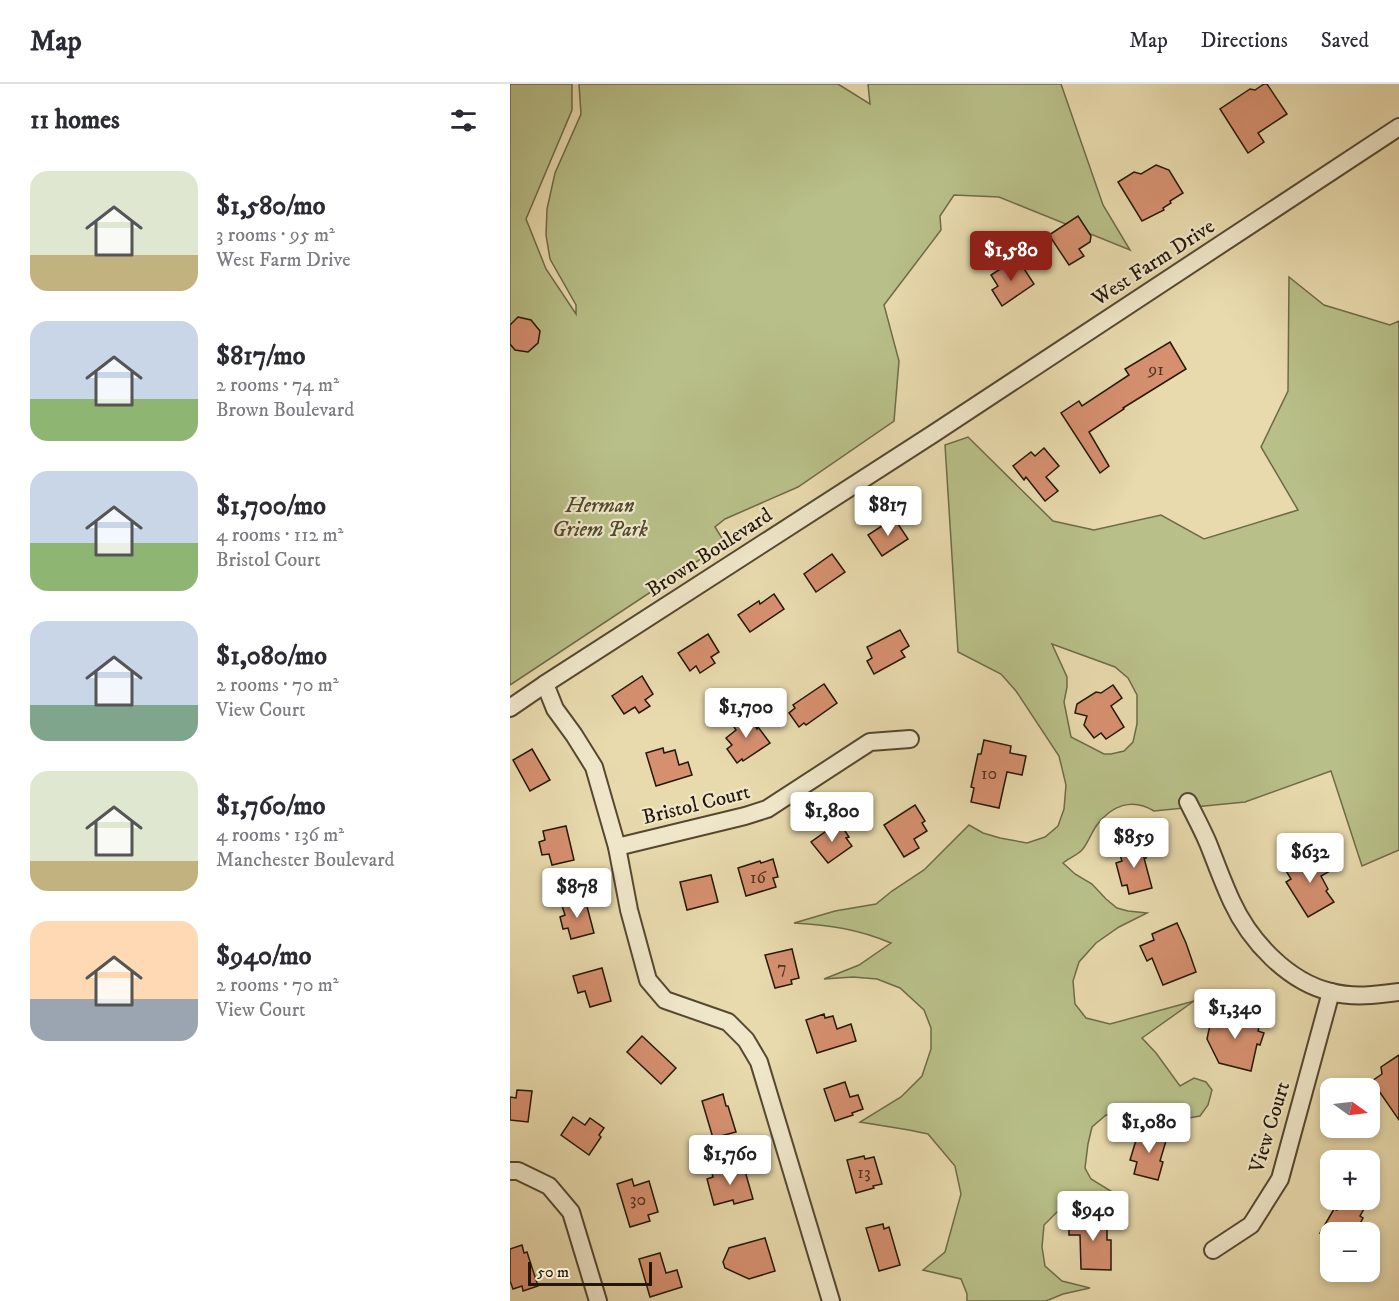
<!DOCTYPE html>
<html lang="en">
<head>
<meta charset="utf-8">
<style>
  body { margin:0; font-family:"IM FELL DW Pica",serif; background:#f2f2f3; color:#2b2b33; height:100vh; display:flex; flex-direction:column; font-size:22px; white-space:nowrap }
  * { box-sizing:border-box; margin:0 }
  p { font-size:20px; color:#7c7c81 }
  .icon { flex:none; width:33px; height:33px; fill:none; stroke:currentColor; stroke-width:2; stroke-linecap:round; stroke-linejoin:round }
  .map { position:relative; flex:1; overflow:hidden }
  .drawer { display:flex; flex-direction:column; background:#fff; width:510px }
  .drawer>* { flex:none }
  .needle { width:39px; rotate:104deg }
  .fabs { position:absolute; left:810px; top:994px; display:grid; gap:12px }
  .fabs a { display:grid; place-items:center; width:60px; height:60px; border-radius:12px; background:#fff; box-shadow:0 3px 9px #0003; font-size:30px }
  .scale { position:absolute; left:18px; bottom:15px; width:124px; box-sizing:border-box; padding-left:6px; border:3px solid #241707; border-top:0; font-size:16px; line-height:21px; white-space:nowrap; color:#241707; -webkit-text-stroke:4px #f0e7ca; paint-order:stroke }
  .price { position:absolute; translate:-50% -51px; padding:0 14px; border-radius:6px; background:#fff; color:#222; font-size:20px; line-height:39px; filter:drop-shadow(0 2px 3px #0008) }
  .price::after { content:''; position:absolute; left:50%; top:36px; width:18px; height:14px; margin-left:-9px; background:inherit; clip-path:polygon(0 0,100% 0,50% 100%) }
  .price.current { background:#8f2418; color:#fff }
  ul { padding:0; list-style:none }
  li { display:flex; align-items:center; gap:18px; height:150px; padding:0 30px }
  li span { display:grid; place-items:center; flex:none; width:168px; height:120px; border-radius:18px; color:#555 }
  li>.icon { margin-inline-start:auto }
  span .icon { width:72px; height:72px; fill:#fffc; stroke-width:1 }
  li b { font-size:26px }
  h2 { display:flex; justify-content:space-between; align-items:center; height:72px; padding:0 30px; font-size:26px }
  header { display:flex; align-items:center; gap:36px; box-sizing:border-box; height:84px; padding:0 30px; background:#fff; border-bottom:2px solid #e1e1e2 }
  header strong { font-size:28px }
  nav { display:flex; gap:33px; margin-inline-start:auto; font-size:21px }
  main { display:flex; flex:1; min-height:0 }
  .map>svg:first-child { display:block }
</style>
</head>
<body>
<header>
<strong>Map</strong>
<nav><a>Map</a><a>Directions</a><a>Saved</a></nav>
</header>
<main>
<section class="drawer">
<h2>11 homes<svg class="icon" aria-label="filters" viewBox="0 0 24 24"><path d="M4 7h16M4 17h16"/><circle cx="9" cy="7" r="2"/><circle cx="15" cy="17" r="2"/></svg></h2>
<ul>
<li><span style="background:linear-gradient(#dfe7d0 70%,#c2b280 0)"><svg class="icon" aria-label="home" viewBox="0 0 24 24"><path d="M3 11l9-7 9 7M6 9v11h12V9"/></svg></span><div><b>$1,580/mo</b><p>3 rooms · 95 m²</p><p>West Farm Drive</p></div></li>
<li><span style="background:linear-gradient(#c9d6e8 65%,#8fb573 0)"><svg class="icon" aria-label="home" viewBox="0 0 24 24"><path d="M3 11l9-7 9 7M6 9v11h12V9"/></svg></span><div><b>$817/mo</b><p>2 rooms · 74 m²</p><p>Brown Boulevard</p></div></li>
<li><span style="background:linear-gradient(#c9d6e8 60%,#8fb573 0)"><svg class="icon" aria-label="home" viewBox="0 0 24 24"><path d="M3 11l9-7 9 7M6 9v11h12V9"/></svg></span><div><b>$1,700/mo</b><p>4 rooms · 112 m²</p><p>Bristol Court</p></div></li>
<li><span style="background:linear-gradient(#c9d6e8 70%,#7fa58c 0)"><svg class="icon" aria-label="home" viewBox="0 0 24 24"><path d="M3 11l9-7 9 7M6 9v11h12V9"/></svg></span><div><b>$1,080/mo</b><p>2 rooms · 70 m²</p><p>View Court</p></div></li>
<li><span style="background:linear-gradient(#dfe7d0 75%,#c2b280 0)"><svg class="icon" aria-label="home" viewBox="0 0 24 24"><path d="M3 11l9-7 9 7M6 9v11h12V9"/></svg></span><div><b>$1,760/mo</b><p>4 rooms · 136 m²</p><p>Manchester Boulevard</p></div></li>
<li><span style="background:linear-gradient(#ffd9b3 65%,#9aa5b1 0)"><svg class="icon" aria-label="home" viewBox="0 0 24 24"><path d="M3 11l9-7 9 7M6 9v11h12V9"/></svg></span><div><b>$940/mo</b><p>2 rooms · 70 m²</p><p>View Court</p></div></li>
</ul>
</section>
<div class="map">
<svg width="889" height="1217" viewBox="0 0 889 1217">
  <rect width="100%" height="100%" fill="#e8daad"/>
  <filter id="stains"><feTurbulence type="fractalNoise" baseFrequency=".00333" numOctaves="4"/><feColorMatrix values="0 0 0 0 .2 0 0 0 0 .09 0 0 0 0 .02 0 0 0 .5 -.17"/></filter>
  <radialGradient id="worn" r=".72"><stop offset=".6" stop-color="#630" stop-opacity="0"/><stop offset="1" stop-color="#630" stop-opacity=".3"/></radialGradient>
  <!-- green -->
  <g fill="#b8bf88" stroke="#6e6b48" stroke-width="1.5" fill-rule="evenodd">
    <polygon points="0,0 62,0 62,26 16,135 36,185 66,230 66,221 40,175 36,151 37,125 45,89 71,30 69,0 328,0 360,20 358,0 551,0 593,121 620,166 489,113 444,111 430,132 431,146 374,221 389,277 384,337 288,403 215,435 205,443 215,459 0,601"/>
    <path d="M 779,193 L 814,221 L 880,241 L 889,237 L 889,766 L 852,782 L 821,687 L 735,718 L 644,727 C 622,713 601,722 587,741 C 581,749 578,759 572,766 C 567,771 558,775 553,779 L 565,790 L 582,800 L 596,815 L 607,824 L 618,827 L 637,829 L 609,843 L 586,859 L 569,878 L 563,897 L 565,920 L 576,934 L 600,940 L 684,917 L 632,954 L 646,969 L 670,1002 L 684,994 L 696,998 L 702,1006 L 698,1021 L 690,1032 L 673,1035 L 596,1031 L 582,1043 L 578,1060 L 575,1084 L 581,1095 L 604,1109 L 579,1113 L 561,1121 L 547,1128 L 534,1141 L 532,1163 L 535,1182 L 552,1197 L 580,1204 L 553,1210 L 536,1217 L 457,1217 L 457,1210 L 451,1195 L 413,1186 L 435,1168 L 451,1110 L 445,1082 L 418,1050 L 399,1046 L 350,1038 L 391,1013 L 412,992 L 421,965 L 421,944 L 414,926 L 390,904 L 367,895 L 343,893 L 314,895 L 349,881 L 381,859 C 348,845 319,841 284,839 L 325,827 L 366,820 L 382,807 L 414,786 L 459,741 L 473,749 L 490,754 L 517,759 L 535,753 L 548,742 L 554,725 L 556,701 L 549,672 L 506,607 L 491,590 L 448,568 L 435,361 L 458,353 L 543,437 L 584,446 L 651,431 L 694,455 L 788,426 L 751,363 L 778,307 ZM 542,560 L 605,583 L 618,594 L 627,611 L 627,640 L 623,658 L 614,667 L 601,670 L 594,670 L 561,653 L 554,618 L 557,603 L 557,593 Z"/>
  </g>
  <!-- building -->
  <g fill="#d69070" stroke="#241707" stroke-width="1.5">
    <polygon points="754,0 757,0 777,30 748,49 754,58 738,69 710,25 740,5 745,6"/>
    <polygon points="646,81 659,86 673,109 660,117 661,119 653,124 654,126 632,137 608,98 624,88 631,90"/>
    <polygon points="568,132 581,152 580,158 569,165 574,172 559,181 539,151"/>
    <polygon points="507,174 524,200 492,222 482,206 488,202 481,191"/>
    <polygon points="8,233 21,236 30,247 28,259 18,268 5,266 0,260 0,241"/>
    <polygon points="660,258 676,285 613,324 614,325 579,348 599,382 590,389 551,329 569,317 572,322 619,291 615,285"/>
    <polygon points="534,364 549,382 536,393 548,407 535,417 516,393 514,396 503,382 521,368 525,372"/>
    <polygon points="384,434 398,455 372,472 358,451"/>
    <polygon points="322,470 335,488 306,508 294,490"/>
    <polygon points="264,510 274,525 240,548 228,531 249,517 250,520"/>
    <polygon points="390,546 399,562 391,567 395,573 364,590 357,577 362,574 357,563"/>
    <polygon points="198,550 209,568 201,573 205,579 190,589 186,582 180,587 168,569"/>
    <polygon points="132,592 143,610 135,616 140,622 129,629 125,623 114,630 102,612"/>
    <polygon points="314,600 327,619 296,641 294,639 289,643 279,629 285,624 283,621"/>
    <polygon points="603,601 612,614 601,622 614,643 596,655 591,649 584,654 574,641 577,632 565,629 567,620 586,608 591,609"/>
    <polygon points="233,629 240,638 242,637 247,645 248,643 260,659 233,677 232,675 227,679 217,665 222,661 216,654 226,646 221,638"/>
    <polygon points="474,656 501,662 500,669 516,672 512,691 497,688 489,724 461,718 464,704 461,703 468,670 471,670"/>
    <polygon points="153,664 154,669 165,666 169,681 178,678 182,691 146,702 136,669"/>
    <polygon points="22,665 40,696 20,707 3,676"/>
    <polygon points="405,721 415,737 412,739 417,747 404,755 409,764 394,773 374,741"/>
    <polygon points="329,738 339,753 336,754 342,762 318,779 301,758"/>
    <polygon points="56,742 64,776 42,781 39,770 32,771 29,758 35,756 33,747"/>
    <polygon points="632,759 636,774 634,774 642,804 619,810 617,801 612,802 606,779 612,777 608,765"/>
    <polygon points="809,768 820,787 811,792 818,805 816,807 824,818 798,833 776,798 781,795 775,785 801,770 802,772"/>
    <polygon points="263,775 268,793 263,794 266,803 236,812 228,784 250,777 251,779"/>
    <polygon points="201,791 208,818 177,826 170,798"/>
    <polygon points="75,815 84,849 61,855 58,844 53,845 50,833 55,831 52,822"/>
    <polygon points="667,839 676,859 686,888 653,901 642,874 637,877 630,862 644,856 642,850"/>
    <polygon points="282,865 289,894 281,896 282,900 265,904 255,871"/>
    <polygon points="92,884 101,917 80,923 75,907 68,909 63,892"/>
    <polygon points="721,929 751,935 748,947 754,949 750,961 747,960 741,987 709,979 697,955 701,936"/>
    <polygon points="314,930 315,934 323,932 327,945 341,940 346,957 307,969 296,936"/>
    <polygon points="132,952 166,984 151,1000 117,968"/>
    <polygon points="889,971 889,1036 862,997 872,990 871,983"/>
    <polygon points="335,998 340,1013 348,1011 353,1025 342,1029 343,1031 325,1037 314,1005"/>
    <polygon points="7,1006 22,1007 18,1038 0,1036 0,1013 6,1014"/>
    <polygon points="213,1010 216,1022 218,1022 226,1048 203,1054 192,1017"/>
    <polygon points="63,1033 75,1041 80,1034 94,1044 89,1051 91,1053 79,1071 51,1051"/>
    <polygon points="636,1044 658,1050 650,1077 653,1078 648,1096 624,1090 627,1078 620,1076 627,1053 633,1055"/>
    <polygon points="354,1072 355,1075 364,1073 372,1100 363,1102 364,1104 346,1109 337,1076"/>
    <polygon points="233,1080 243,1115 224,1120 223,1116 204,1121 197,1095 203,1093 202,1089"/>
    <polygon points="122,1095 124,1102 139,1097 148,1128 138,1131 140,1137 120,1143 107,1100"/>
    <polygon points="833,1116 859,1116 850,1132 853,1134 845,1149 810,1149 824,1125 827,1126"/>
    <polygon points="559,1134 597,1134 597,1156 601,1156 601,1186 571,1185 570,1151 559,1151"/>
    <polygon points="373,1140 374,1145 379,1143 390,1181 369,1187 356,1144"/>
    <polygon points="255,1154 265,1187 239,1195 215,1184 213,1178 219,1164"/>
    <polygon points="12,1161 14,1169 17,1168 28,1202 13,1207 12,1202 3,1205 0,1197 0,1165"/>
    <polygon points="150,1169 156,1189 167,1186 172,1203 140,1213 129,1175"/>
  </g>
  <g fill="none" stroke-linecap="round" stroke-linejoin="round">
    <!-- minor casing -->
    <g stroke="#554830" stroke-width="20">
      <g id="minor">
        <polyline points="35,600 45,625 64,651 84,683 107,763 119,826 138,896 155,916 218,938 236,956 249,978 321,1217"/>
        <polyline points="0,624 35,600 423,350 889,43"/>
        <path d="M 678,718 C 685,732 692,745 698,759 C 706,779 713,799 722,818 C 740,857 778,898 821,908 C 843,914 867,911 889,908"/>
        <polyline points="107,763 235,732 257,725 360,658 400,655"/>
        <polyline points="0,1087 8,1087 39,1102 61,1128 88,1217"/>
        <polyline points="703,1166 741,1141 770,1095 821,908"/>
      </g>
    </g>
    <!-- minor -->
    <use href="#minor" stroke="#f0e7ca" stroke-width="16"/>
  </g>
  <g text-anchor="middle" stroke-width="4.5" stroke-linejoin="round" paint-order="stroke">
    <!-- number labels -->
    <g font-size="18" fill="#503521">
      <text x="646" y="291">91</text>
      <text x="479" y="695">10</text>
      <text x="248" y="799">16</text>
      <text x="272" y="889">7</text>
      <text x="354" y="1094">13</text>
      <text x="128" y="1121">30</text>
    </g>
    <!-- street labels -->
    <g font-size="21" fill="#241707" stroke="#f0e7ca">
      <text transform="translate(643 178) rotate(-33)" y="7">West Farm Drive</text>
      <text transform="translate(199 468) rotate(-33)" y="7">Brown Boulevard</text>
      <text transform="translate(186 720) rotate(-14)" y="7">Bristol Court</text>
      <text transform="translate(759 1043) rotate(-73)" y="7">View Court</text>
    </g>
    <!-- park labels -->
    <g font-size="21" font-style="italic" fill="#50492e" stroke="#f0e7ca">
      <text x="90" y="428">Herman<tspan x="90" dy="24">Griem Park</tspan></text>
    </g>
  </g>
  <rect width="100%" height="100%" filter="url(#stains)"/>
  <rect width="100%" height="100%" fill="url(#worn)"/>
</svg>
<div class="fabs">
<a><svg class="needle" viewBox="-14 -14 28 28"><path d="M0-13l5 13h-10z" fill="#e53935"/><path d="M0 13l5-13h-10z" fill="#7c7c81"/></svg></a>
<a>+</a>
<a>−</a>
</div>
<div class="scale">50 m</div>
<b class="price current" style="left:501px;top:198px">$1,580</b>
<b class="price" style="left:378px;top:453px">$817</b>
<b class="price" style="left:236px;top:655px">$1,700</b>
<b class="price" style="left:322px;top:759px">$1,800</b>
<b class="price" style="left:624px;top:785px">$859</b>
<b class="price" style="left:800px;top:800px">$632</b>
<b class="price" style="left:67px;top:835px">$878</b>
<b class="price" style="left:725px;top:956px">$1,340</b>
<b class="price" style="left:639px;top:1070px">$1,080</b>
<b class="price" style="left:220px;top:1102px">$1,760</b>
<b class="price" style="left:583px;top:1158px">$940</b>
</div>
</main>
</body>
</html>
